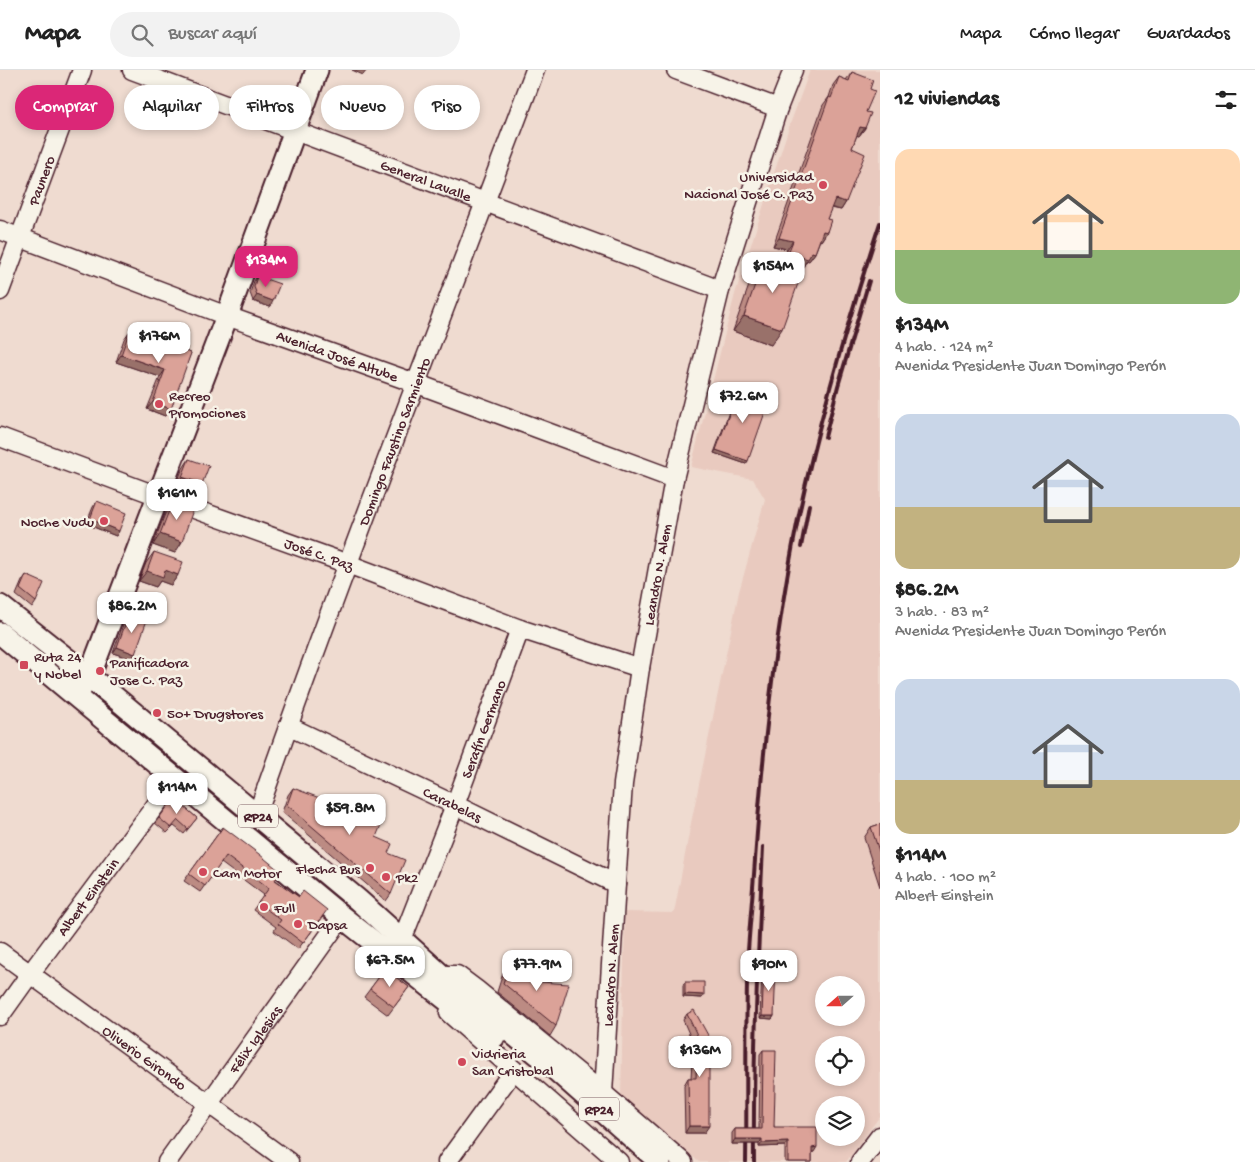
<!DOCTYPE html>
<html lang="es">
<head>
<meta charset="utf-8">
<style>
  body { margin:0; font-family:"Gochi Hand",sans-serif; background:#f2f2f2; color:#222; height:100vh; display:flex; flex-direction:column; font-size:19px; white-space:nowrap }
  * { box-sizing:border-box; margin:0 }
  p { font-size:16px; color:#767676 }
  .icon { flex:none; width:28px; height:28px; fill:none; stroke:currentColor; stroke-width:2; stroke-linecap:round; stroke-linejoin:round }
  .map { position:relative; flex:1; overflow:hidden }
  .panel { display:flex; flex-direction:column; background:#fff; width:375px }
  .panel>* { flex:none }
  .guide { position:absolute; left:15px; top:15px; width:475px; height:45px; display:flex; gap:10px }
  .needle { width:32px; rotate:249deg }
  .buttons { position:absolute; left:815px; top:906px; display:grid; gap:10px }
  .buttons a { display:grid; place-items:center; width:50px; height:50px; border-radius:50%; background:#fff; box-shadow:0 2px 8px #0003; font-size:25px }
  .price { position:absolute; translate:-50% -42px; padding:0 11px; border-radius:10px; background:#fff; color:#222; font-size:16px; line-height:32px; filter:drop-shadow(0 1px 2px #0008) }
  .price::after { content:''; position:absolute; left:50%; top:30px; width:15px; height:11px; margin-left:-8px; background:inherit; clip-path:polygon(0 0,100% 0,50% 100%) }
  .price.on { background:#db2777; color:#fff }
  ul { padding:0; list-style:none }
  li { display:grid; align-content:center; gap:10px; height:265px; padding:0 15px }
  li span { display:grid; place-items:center; height:155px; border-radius:15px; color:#555 }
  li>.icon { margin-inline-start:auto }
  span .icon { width:90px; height:90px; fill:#fffc; stroke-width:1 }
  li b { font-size:21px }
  h2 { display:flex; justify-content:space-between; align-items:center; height:60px; padding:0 15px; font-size:21px }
  .tag { padding:0 18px; border-radius:22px; background:#fff; box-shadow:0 2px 8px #0003; font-size:18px; line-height:45px }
  .tag.on { background:#db2777; color:#fff }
  header { display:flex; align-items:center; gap:30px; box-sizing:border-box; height:70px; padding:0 25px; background:#fff; border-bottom:1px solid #e0e0e0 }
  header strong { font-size:24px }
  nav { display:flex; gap:28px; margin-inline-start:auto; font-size:18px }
  .search { width:350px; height:45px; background:#f2f2f2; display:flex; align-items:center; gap:12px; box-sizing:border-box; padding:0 18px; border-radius:28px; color:#767676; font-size:19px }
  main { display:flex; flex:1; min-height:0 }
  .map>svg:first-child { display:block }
</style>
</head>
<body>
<header>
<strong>Mapa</strong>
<div class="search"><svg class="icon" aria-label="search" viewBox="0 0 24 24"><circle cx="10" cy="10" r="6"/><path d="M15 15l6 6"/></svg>Buscar aquí</div>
<nav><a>Mapa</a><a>Cómo llegar</a><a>Guardados</a></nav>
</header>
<main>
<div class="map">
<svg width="880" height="1092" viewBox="0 0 880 1092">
  <rect width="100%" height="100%" fill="#efdbd0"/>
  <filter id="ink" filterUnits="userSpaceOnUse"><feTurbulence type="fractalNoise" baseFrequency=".02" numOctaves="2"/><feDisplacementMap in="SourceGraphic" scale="10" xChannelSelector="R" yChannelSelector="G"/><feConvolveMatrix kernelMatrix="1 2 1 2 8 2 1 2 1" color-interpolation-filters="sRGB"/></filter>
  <g filter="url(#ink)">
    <!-- built -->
    <path fill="#e9cabf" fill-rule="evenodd" d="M 810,0 L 880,0 L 880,1046 L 846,1092 L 699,1092 L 621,1026 L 625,842 L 674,843 L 691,753 L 739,522 L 765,429 L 753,409 L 691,397 L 735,224 L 789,57 ZM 824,915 L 856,915 L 856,948 L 824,948 ZM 824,975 L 856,975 L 856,1008 L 824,1008 ZM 824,1035 L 856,1035 L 856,1068 L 824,1068 Z"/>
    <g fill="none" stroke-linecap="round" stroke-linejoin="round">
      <!-- minor casing -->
      <g stroke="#4a1f2b" stroke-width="21">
        <g id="minor">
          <path id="s1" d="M 132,0 L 720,220"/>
          <polyline points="676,0 778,38"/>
          <path id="s2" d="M 0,160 L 227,246 L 415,313 L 674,409"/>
          <path id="s3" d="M 0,221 L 82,0"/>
          <path id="s4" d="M 0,367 L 158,426 L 348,494 L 520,559 L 640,598"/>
          <path id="s5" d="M 288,656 L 455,735 L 616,814"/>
          <path id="s6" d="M 257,745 C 344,495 442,248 535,0"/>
          <path id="s7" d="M 402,870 L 455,735 L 520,559"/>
          <path id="s8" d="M 0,882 L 289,1092"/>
          <polyline points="444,905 457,905 477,920 603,1023 683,1092"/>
          <polyline points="449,943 619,1092"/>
          <path id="s9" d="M 0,946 L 30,904 L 176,708"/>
          <path id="s10" d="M 603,1023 L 616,814 L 623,714 L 640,598 L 674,409 L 720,220 L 778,38 L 793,0"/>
          <path id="s11" d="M 167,1092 L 342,847"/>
          <polyline points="447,1092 514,1000"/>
          <polyline points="860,1092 880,1066"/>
        </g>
      </g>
      <!-- major casing -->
      <g stroke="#4a1f2b" stroke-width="25">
        <g id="major">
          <polyline points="0,536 112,625 358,830 441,905 539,985 660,1092"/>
          <polyline points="0,563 342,847 494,967"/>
          <polyline points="81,618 89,607 227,246 317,0"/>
        </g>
      </g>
      <!-- minor -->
      <use href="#minor" stroke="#f7f3e8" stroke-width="18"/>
      <!-- major -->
      <use href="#major" stroke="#f7f3e8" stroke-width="21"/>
      <!-- rail -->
      <g stroke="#4a1f2b" stroke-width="4">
        <polyline points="825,367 838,316 869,211"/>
        <polyline points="801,477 809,435"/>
        <path d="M 746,1092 C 747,1022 745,951 748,881 C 750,851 753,821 755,790 C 763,676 775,561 798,449 C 819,349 848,250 880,153"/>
        <path d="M 754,1092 C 753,987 758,882 763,777"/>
      </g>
    </g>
    <!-- wall -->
    <g fill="#bc8b83" stroke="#4a1f2b">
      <polygon points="852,2 870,19 866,42 865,58 859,66 857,65 852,78 846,132 841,140 831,138 827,149 827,162 821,171 820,170 815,183 809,191 807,190 803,197 782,191 787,179 773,176 823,35 829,27 833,15 839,7 846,10"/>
      <polygon points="764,189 771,275 733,261 753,204"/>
      <polygon points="257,206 270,237 253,231 250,223 254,211"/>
      <polygon points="129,262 191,283 165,346 147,339 160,307 116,292 124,269"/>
      <polygon points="739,317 746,394 714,383 737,320"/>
      <polygon points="189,389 195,425 175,418 182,400"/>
      <polygon points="97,431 119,461 116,466 86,454 93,437"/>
      <polygon points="172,433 175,483 153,475 165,444"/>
      <polygon points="154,482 178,505 171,515 160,511 156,517 139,511 146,493"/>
      <polygon points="26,505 36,532 32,538 16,525 22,511"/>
      <polygon points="129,544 135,584 131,589 113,583 125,549"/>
      <polygon points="293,718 356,745 376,767 388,783 391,824 386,831 282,742 288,725"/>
      <polygon points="174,728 197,748 184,764 174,756 167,763 155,753"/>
      <polygon points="880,754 880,817 864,768 871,757"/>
      <polygon points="223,757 276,810 323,847 298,879 274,861 276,857 253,840 264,825 221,793 200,822 184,811"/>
      <polygon points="511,891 556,956 550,966 497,922 504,900"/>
      <polygon points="764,897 774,946 772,949 760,948 762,900"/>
      <polygon points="385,899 409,917 388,945 364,927"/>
      <polygon points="685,912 704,925 702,928 683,927 683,915"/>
      <polygon points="687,944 709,967 704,1063 685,1063 684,1015 688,1008 691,1008 693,973 683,950"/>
      <polygon points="763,980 774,1057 814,1082 812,1082 812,1092 785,1092 785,1076 759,1077 759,1074 732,1074 732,1063 735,1059 759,1059 760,984"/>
    </g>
    <!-- shaded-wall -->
    <g fill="#99716a" stroke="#4a1f2b">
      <polygon points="352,0 367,0 363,5"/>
      <polygon points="860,57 865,58 859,66 854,65"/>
      <polygon points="835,129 846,132 841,140 829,137"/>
      <polygon points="823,161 827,162 821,171 817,169"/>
      <polygon points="779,168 793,171 787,179 773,176"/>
      <polygon points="812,182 815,183 809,191 807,190 803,197 782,191 788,183"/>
      <polygon points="257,225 273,231 270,237 253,231"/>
      <polygon points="744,246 782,259 771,275 733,261"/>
      <polygon points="121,285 165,300 160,307 116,292"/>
      <polygon points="153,332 171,339 165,346 147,339"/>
      <polygon points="716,380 748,391 746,394 714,383"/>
      <polygon points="182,407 202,414 195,425 175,418"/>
      <polygon points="90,449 119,461 116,466 86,454"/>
      <polygon points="160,464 182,472 175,483 153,475"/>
      <polygon points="165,500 178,505 171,515 160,511 156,517 139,511 147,501"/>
      <polygon points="117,577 135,584 131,589 113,583"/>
      <polygon points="685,924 704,925 702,928 683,927"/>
      <polygon points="762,946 774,946 772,949 760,948"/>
      <polygon points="689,1056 709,1056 704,1063 685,1063"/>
      <polygon points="735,1069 762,1069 759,1074 732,1074"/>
      <polygon points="788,1072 785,1076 759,1077 762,1073"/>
      <polygon points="817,1077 814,1082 809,1082 812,1078"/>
    </g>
    <!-- building -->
    <g fill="#dba298" stroke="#4a1f2b">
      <polygon points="852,2 873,10 870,19 875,21 866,42 871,43 865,58 860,57 852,78 865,84 846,132 835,129 827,149 831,150 827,162 823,161 815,183 812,182 808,189 788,183 793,171 779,168 829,27 831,28 839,7 849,11"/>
      <polygon points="764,189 802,202 782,259 744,246"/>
      <polygon points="257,206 280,214 273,231 257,225 254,217"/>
      <polygon points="129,262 191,283 171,339 153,332 165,300 121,285"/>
      <polygon points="739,317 770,328 748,391 716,380"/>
      <polygon points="189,389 209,396 202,414 182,407"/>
      <polygon points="97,431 126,443 119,461 90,449"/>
      <polygon points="178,431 194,437 182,472 160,464 172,433"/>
      <polygon points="154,482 183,492 178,505 165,500 163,507 147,501"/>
      <polygon points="26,505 44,513 36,532 20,519"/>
      <polygon points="129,544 147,550 135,584 117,577"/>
      <polygon points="293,718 357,742 356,745 381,755 376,767 392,774 388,783 405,790 391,824 287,735"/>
      <polygon points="174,728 197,748 188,759 178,750 171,758 159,748"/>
      <polygon points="880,754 880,784 871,757"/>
      <polygon points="223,757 259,784 281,802 275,810 299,827 303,821 327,840 303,873 278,854 281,850 258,833 269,818 226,786 205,816 189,804"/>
      <polygon points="511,891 541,912 569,914 556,956 503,913"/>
      <polygon points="764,897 776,897 774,946 762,946"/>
      <polygon points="385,899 409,917 394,937 370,919"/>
      <polygon points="685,912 704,912 704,925 685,924"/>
      <polygon points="694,940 709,967 709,1056 689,1056 688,1008 696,1008 698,967 687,944"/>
      <polygon points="763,980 776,980 774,1057 817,1057 817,1077 812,1078 812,1092 788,1092 788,1072 762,1073 762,1069 735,1069 735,1059 762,1059"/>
    </g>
  </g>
  <!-- markers -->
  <g fill="#d1495b" stroke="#f7f3e8" stroke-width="2">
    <circle cx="823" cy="115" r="5"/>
    <circle cx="159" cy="334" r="5"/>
    <circle cx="104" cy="451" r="5"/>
    <rect x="19" y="590" width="10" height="10" rx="2.5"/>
    <circle cx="100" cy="601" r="5"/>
    <circle cx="157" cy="643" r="5"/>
    <circle cx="370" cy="798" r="5"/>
    <circle cx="203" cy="802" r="5"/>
    <circle cx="386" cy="807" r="5"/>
    <circle cx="264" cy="837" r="5"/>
    <circle cx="298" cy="854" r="5"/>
    <circle cx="462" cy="992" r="5"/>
  </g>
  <g text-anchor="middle" stroke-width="5" stroke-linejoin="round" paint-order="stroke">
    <!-- shield labels -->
    <g fill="#f7f3e8" stroke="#7e5f64" stroke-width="1">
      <rect x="238" y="734.5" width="40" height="23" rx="4"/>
      <rect x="579" y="1027.5" width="40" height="23" rx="4"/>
    </g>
    <g font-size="14" font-weight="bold" fill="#4a1f2b">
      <text x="258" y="751">RP24</text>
      <text x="599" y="1044">RP24</text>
    </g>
    <!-- poi labels -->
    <g font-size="15" fill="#4a1f2b" stroke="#f7f3e8" text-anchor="start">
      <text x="813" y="111" text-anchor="end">Universidad<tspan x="813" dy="17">Nacional José C. Paz</tspan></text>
      <text x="169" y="330">Recreo<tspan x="169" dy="17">Promociones</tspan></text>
      <text x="94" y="456" text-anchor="end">Noche Vudu</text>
      <text x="34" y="591">Ruta 24<tspan x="34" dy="17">y Nobel</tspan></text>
      <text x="110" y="597">Panificadora<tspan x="110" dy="17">Jose C. Paz</tspan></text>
      <text x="167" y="648">50+ Drugstores</text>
      <text x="360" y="803" text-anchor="end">Flecha Bus</text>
      <text x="213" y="807">Cam Motor</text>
      <text x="396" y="812">Pk2</text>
      <text x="274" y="842">Full</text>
      <text x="308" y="859">Dapsa</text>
      <text x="472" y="988">Vidrieria<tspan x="472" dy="17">San Cristobal</tspan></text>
    </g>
    <!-- street labels -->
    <g font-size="15" fill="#4a1f2b" stroke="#f7f3e8">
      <text dy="5" stroke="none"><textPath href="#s3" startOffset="118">Paunero</textPath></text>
      <text dy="5" stroke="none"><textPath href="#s1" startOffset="314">General Lavalle</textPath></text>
      <text dy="5" stroke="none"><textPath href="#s2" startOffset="360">Avenida José Altube</textPath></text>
      <text dy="5" stroke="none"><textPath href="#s6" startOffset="398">Domingo Faustino Sarmiento</textPath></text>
      <text dy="5" stroke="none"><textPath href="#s4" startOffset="340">José C. Paz</textPath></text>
      <text dy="5" stroke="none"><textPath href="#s10" startOffset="522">Leandro N. Alem</textPath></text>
      <text dy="5" stroke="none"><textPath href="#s7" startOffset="226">Serafín Germano</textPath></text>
      <text dy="5" stroke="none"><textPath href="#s5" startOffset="182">Carabelas</textPath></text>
      <text dy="5" stroke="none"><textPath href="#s9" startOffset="148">Albert Einstein</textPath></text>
      <text dy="5" stroke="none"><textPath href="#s10" startOffset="118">Leandro N. Alem</textPath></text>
      <text dy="5" stroke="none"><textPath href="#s11" startOffset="151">Félix Iglesias</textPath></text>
      <text dy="5" stroke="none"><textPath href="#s8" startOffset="179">Oliverio Girondo</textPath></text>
    </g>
  </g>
</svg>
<div class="buttons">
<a><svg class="needle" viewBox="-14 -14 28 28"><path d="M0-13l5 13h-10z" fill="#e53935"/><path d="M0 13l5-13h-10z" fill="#767676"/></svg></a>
<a><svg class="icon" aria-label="locate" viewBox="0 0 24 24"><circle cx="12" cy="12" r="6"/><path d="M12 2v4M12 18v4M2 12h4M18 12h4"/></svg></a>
<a><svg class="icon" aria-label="layers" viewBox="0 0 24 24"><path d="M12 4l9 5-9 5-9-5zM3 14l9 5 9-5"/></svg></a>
</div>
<b class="price on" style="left:266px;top:218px">$134M</b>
<b class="price" style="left:773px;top:224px">$154M</b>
<b class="price" style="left:159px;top:294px">$176M</b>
<b class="price" style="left:743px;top:354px">$72.6M</b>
<b class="price" style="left:177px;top:451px">$161M</b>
<b class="price" style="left:132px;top:564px">$86.2M</b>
<b class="price" style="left:177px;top:745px">$114M</b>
<b class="price" style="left:350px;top:766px">$59.8M</b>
<b class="price" style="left:390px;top:918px">$67.5M</b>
<b class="price" style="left:537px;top:922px">$77.9M</b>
<b class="price" style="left:769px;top:922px">$90M</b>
<b class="price" style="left:700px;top:1008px">$136M</b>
<div class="guide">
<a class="tag on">Comprar</a>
<a class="tag">Alquilar</a>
<a class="tag">Filtros</a>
<a class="tag">Nuevo</a>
<a class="tag">Piso</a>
</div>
</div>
<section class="panel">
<h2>12 viviendas<svg class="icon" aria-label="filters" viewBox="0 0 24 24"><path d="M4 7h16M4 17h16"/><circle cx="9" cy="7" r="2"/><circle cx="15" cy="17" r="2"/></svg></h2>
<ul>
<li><span style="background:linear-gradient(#ffd9b3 65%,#8fb573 0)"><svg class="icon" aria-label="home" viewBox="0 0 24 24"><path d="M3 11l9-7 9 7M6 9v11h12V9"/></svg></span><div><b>$134M</b><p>4 hab. · 124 m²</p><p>Avenida Presidente Juan Domingo Perón</p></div></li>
<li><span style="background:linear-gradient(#c9d6e8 60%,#c2b280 0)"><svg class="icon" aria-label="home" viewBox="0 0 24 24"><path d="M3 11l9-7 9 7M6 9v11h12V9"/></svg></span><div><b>$86.2M</b><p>3 hab. · 83 m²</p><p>Avenida Presidente Juan Domingo Perón</p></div></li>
<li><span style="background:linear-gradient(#c9d6e8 65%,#c2b280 0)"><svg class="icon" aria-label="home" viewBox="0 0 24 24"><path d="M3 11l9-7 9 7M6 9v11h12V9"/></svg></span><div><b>$114M</b><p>4 hab. · 100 m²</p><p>Albert Einstein</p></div></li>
</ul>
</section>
</main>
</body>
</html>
